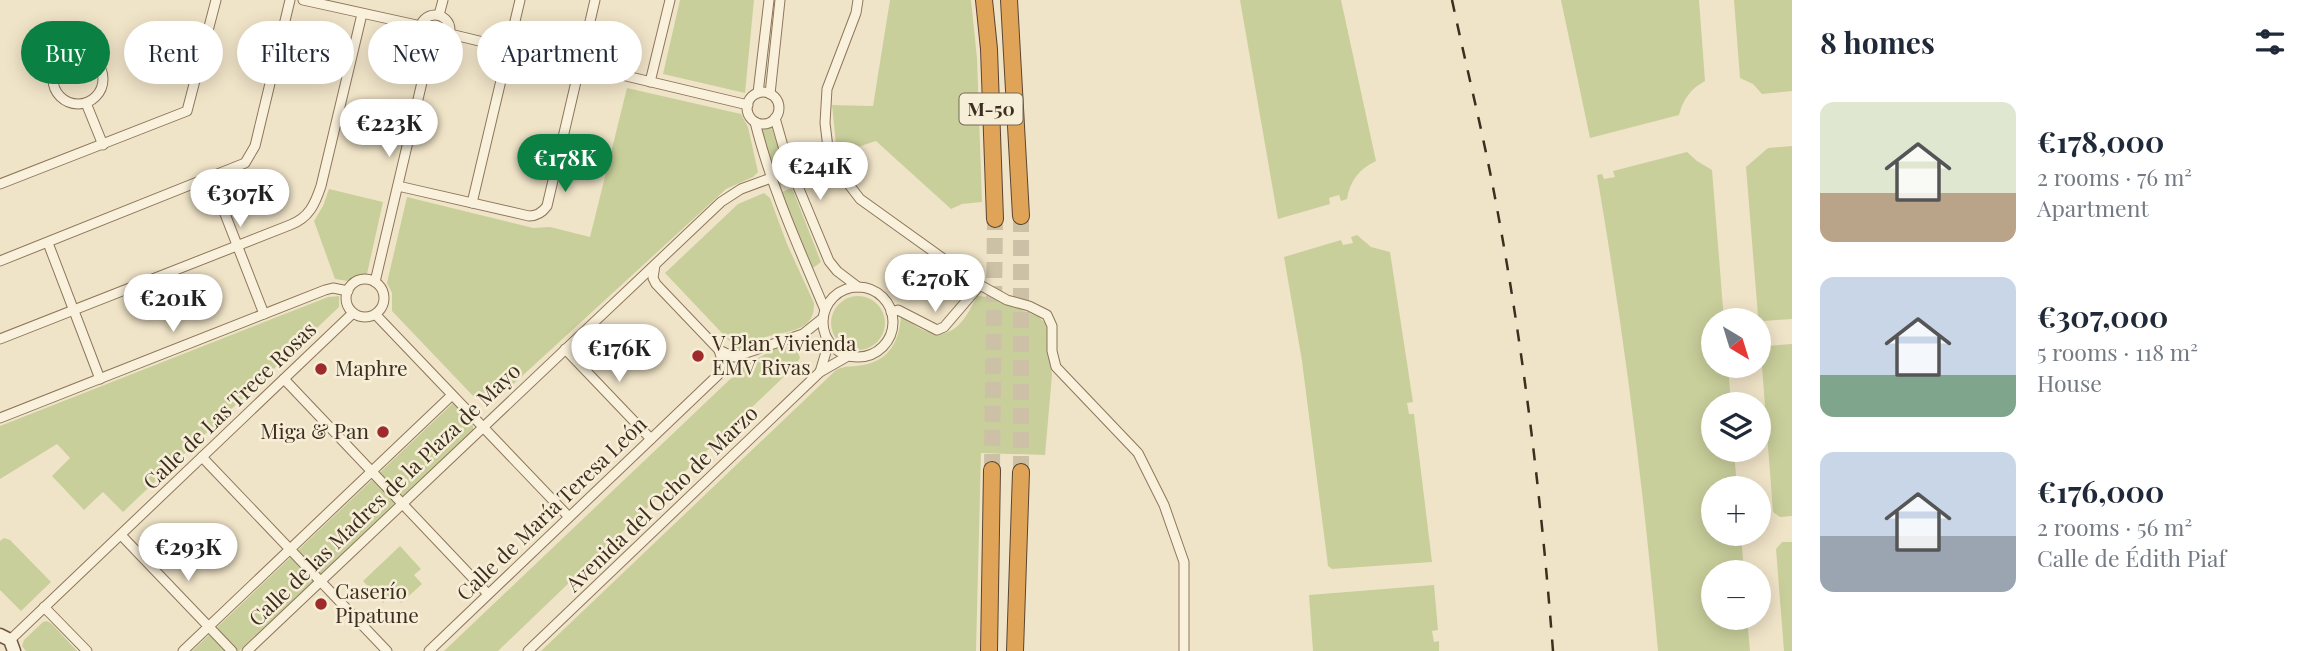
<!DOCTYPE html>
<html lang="en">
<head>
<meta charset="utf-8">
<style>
  body { margin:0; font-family:"Playfair Display",serif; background:#f6f6f7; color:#1f2937; height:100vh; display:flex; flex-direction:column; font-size:26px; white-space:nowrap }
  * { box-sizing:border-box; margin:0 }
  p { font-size:23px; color:#747a83 }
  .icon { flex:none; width:38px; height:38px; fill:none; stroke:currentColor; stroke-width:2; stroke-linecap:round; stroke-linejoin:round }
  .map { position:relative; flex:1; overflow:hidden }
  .panel { display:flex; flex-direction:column; background:#fff; width:525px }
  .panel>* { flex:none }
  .top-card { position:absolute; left:21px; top:21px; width:665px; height:63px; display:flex; gap:14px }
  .needle { width:46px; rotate:142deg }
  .fabs { position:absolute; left:1701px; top:308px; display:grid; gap:14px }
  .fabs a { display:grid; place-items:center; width:70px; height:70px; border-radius:50%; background:#fff; box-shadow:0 4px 18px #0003; font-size:35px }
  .price { position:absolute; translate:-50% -60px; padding:0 16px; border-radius:24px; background:#fff; color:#222; font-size:23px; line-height:46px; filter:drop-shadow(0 2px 4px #0008) }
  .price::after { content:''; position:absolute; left:50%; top:42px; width:21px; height:16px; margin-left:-10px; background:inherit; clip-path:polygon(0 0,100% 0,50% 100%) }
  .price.on { background:#0b8043; color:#fff }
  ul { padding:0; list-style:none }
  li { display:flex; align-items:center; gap:21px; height:175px; padding:0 28px }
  li span { display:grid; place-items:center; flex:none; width:196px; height:140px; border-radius:14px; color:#555 }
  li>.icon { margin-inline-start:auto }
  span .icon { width:84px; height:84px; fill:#fffc; stroke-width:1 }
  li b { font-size:30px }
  h2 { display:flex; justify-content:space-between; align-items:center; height:84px; padding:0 28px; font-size:30px }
  .chip { padding:0 24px; border-radius:32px; background:#fff; box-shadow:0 4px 18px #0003; font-size:24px; line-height:63px }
  .chip.on { background:#0b8043; color:#fff }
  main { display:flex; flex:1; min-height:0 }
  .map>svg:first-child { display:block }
</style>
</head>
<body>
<main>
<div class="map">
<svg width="1792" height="651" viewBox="0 0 1792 651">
  <rect width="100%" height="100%" fill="#f0e4c8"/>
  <!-- green -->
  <g fill="#c9cf9b">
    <polygon points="680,0 754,0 745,93 663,74"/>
    <polygon points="890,0 971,0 977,58 982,202 962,204 951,209 876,141 837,154 832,105 873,106"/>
    <path d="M 1240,0 L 1341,0 L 1376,161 C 1359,169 1350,181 1347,199 L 1341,201 L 1339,195 L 1329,198 L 1330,204 L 1278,219 Z"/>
    <path d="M 1561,0 L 1699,0 L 1705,81 C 1690,89 1683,100 1679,115 L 1590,138 Z"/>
    <polygon points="1734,0 1792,0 1792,91 1762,94 1753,84 1740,78"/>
    <polygon points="627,88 741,114 748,127 758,172 753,177 726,189 495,401 487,392 475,398 392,311 392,293 387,283 407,197 533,228 550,227 590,237"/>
    <polygon points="771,126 790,182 780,186 769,159 760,128"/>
    <polygon points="1792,146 1792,319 1764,321 1758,316 1746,167 1768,148"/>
    <path d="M 1687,152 L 1697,161 L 1712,170 L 1724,320 L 1713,320 L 1713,366 L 1728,366 L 1731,404 L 1713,404 L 1713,450 L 1734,450 L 1737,488 L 1713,488 L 1713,534 L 1741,534 L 1744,572 L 1713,572 L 1713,618 L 1747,618 L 1750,651 L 1658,651 C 1644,491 1624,333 1597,175 L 1602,174 L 1604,179 L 1615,177 L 1613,171 Z"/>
    <polygon points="792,188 821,262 813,268 782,192"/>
    <polygon points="329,189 383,202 367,274 348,281 335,279 314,221 323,206"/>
    <path d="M 764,193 L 770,198 L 787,244 L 814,303 C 814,312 813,318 806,324 C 795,333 776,333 763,338 C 754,342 747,349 737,349 L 665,273 L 738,204 Z"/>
    <polygon points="1357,235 1371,247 1390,252 1413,402 1407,403 1409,414 1414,414 1432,562 1332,569 1328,566 1302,361 1284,257 1341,240 1343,245 1353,243 1351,237"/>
    <circle cx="858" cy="323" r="27"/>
    <polygon points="339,296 339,307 123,512 103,492 84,510 52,476 70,458 57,444 0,479 0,426 328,297"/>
    <path d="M 977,296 L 989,297 L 1039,317 L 1045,323 L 1049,336 L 1048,347 L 1052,375 L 1045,455 L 981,453 L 976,651 L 541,651 L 836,370 C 845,365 853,367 863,365 C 890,360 899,341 901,316 C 907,319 913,325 919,328 C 951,345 965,321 977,296 Z"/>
    <polygon points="1792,344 1792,516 1780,517 1773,512 1761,353 1766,346"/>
    <polygon points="790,347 798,352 800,358 795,366 498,651 444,651 744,366 776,348"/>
    <polygon points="453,403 473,424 473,430 239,651 192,651"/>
    <polygon points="4,538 10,540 51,582 21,611 0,590 0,541"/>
    <polygon points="1782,542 1792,542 1792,651 1784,651 1776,549"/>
    <polygon points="400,546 421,569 414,575 422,584 401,603 393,594 383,603 363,581"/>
    <polygon points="1434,585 1438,630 1432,631 1434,642 1439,641 1439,651 1313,651 1309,595"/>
    <polygon points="47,621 52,624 77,651 26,651 22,646 24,640 43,622"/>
  </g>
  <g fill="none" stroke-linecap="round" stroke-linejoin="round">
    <!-- highway-tunnel -->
    <g stroke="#ccc0a6" stroke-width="16" stroke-dasharray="16 8" stroke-linecap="butt">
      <polyline points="1021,216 1021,472"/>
      <polyline points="992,470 995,219"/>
    </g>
    <!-- street casing -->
    <g stroke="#8d765c" stroke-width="11">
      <g id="street">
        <polyline points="303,0 421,26"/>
        <polyline points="858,0 856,13 827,89 825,123 828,148 834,165 860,199 980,285 1007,300 1029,306 1047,315 1052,326 1052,351 1056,367 1138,453 1164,505 1184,562 1184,651"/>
        <circle cx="435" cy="30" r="15"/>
        <polyline points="439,15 443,0"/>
        <polyline points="450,34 748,105"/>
        <circle cx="78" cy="79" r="25"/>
        <polyline points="650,82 670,0"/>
        <circle cx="763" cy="108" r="16"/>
        <polyline points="758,93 769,0"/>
        <polyline points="770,94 780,0"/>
        <polyline points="86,103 103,145"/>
        <polyline points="775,118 787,160 829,261 837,271 858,287"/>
        <path d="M 755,122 C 771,187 799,248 825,310"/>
        <polyline points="211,178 264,314"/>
        <polyline points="0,184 187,111 216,0"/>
        <path d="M 398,186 L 529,216 C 537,216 542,213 547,206 L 595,0"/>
        <polyline points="472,203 520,0"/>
        <polyline points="48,243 100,379"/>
        <polyline points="0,261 245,163 255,146 290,0"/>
        <polyline points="655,265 653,278 656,284 719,350 734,357 803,334 823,318"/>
        <circle cx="365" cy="298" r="19"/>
        <polyline points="375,282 431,44"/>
        <circle cx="858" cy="322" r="35"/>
        <polyline points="891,312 898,310 937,330 944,327 980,285"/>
        <polyline points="376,315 569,517"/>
        <path d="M 0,339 L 290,225 C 309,218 315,204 321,186 L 362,14"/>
        <polyline points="565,349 651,439"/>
        <polyline points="820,372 829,342"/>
        <polyline points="284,379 488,594"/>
        <polyline points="0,418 325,290 333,288 348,291"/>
        <polyline points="202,457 387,651"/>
        <polyline points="121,535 232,651"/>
        <polyline points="44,607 87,651"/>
        <polyline points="10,640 353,313"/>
        <polyline points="183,651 452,395"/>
        <polyline points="247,651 721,202 741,189 771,178"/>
        <polyline points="429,651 718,375 722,360 719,350"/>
        <polyline points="528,651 820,372 848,356"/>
      </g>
    </g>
    <!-- secondary casing -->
    <g stroke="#6f573f" stroke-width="15">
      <polyline id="secondary" points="0,635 10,640 14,651"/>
    </g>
    <!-- highway casing -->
    <g stroke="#5b4430" stroke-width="18">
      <g id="highway">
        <polyline points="984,0 989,49 995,219"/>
        <polyline points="1009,0 1021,216"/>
        <polyline points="989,651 992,470"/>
        <polyline points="1015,651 1021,472"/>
      </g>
    </g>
    <!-- street -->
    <use href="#street" stroke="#faf1dc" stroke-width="9"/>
    <!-- secondary -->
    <use href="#secondary" stroke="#faf1dc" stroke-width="12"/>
    <!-- highway -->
    <use href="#highway" stroke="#e0a458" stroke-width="16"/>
    <!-- rail -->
    <path stroke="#3d2e20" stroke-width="2.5" stroke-dasharray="12 12" stroke-linecap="butt" d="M 1452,0 C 1465,61 1480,121 1492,182 C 1522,336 1541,494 1553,651"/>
  </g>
  <!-- markers -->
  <g fill="#9e2a2b" stroke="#f7eed8" stroke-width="2.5">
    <circle cx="698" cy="356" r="7"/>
    <circle cx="321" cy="369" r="7"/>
    <circle cx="383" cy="432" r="7"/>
    <circle cx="321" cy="604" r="7"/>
  </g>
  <g text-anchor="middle" stroke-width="5" stroke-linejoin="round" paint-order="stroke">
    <!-- shield labels -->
    <rect fill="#f7eed8" stroke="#756857" stroke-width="2" x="959.5" y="93.5" width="63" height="31" rx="5"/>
    <g font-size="19" font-weight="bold" fill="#3d2e20">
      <text x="991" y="116">M-50</text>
    </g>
    <!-- poi labels -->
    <g font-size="21" fill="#3d2e20" stroke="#f7eed8" text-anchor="start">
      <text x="712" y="351">V Plan Vivienda<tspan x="712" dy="24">EMV Rivas</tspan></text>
      <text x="335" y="376">Maphre</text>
      <text x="369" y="439" text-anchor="end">Miga &amp; Pan</text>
      <text x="335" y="599">Caserío<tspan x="335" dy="24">Pipatune</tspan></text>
    </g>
    <!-- street labels -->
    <g font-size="21" fill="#3d2e20" stroke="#f7eed8">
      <text transform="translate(230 406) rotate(-44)" y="7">Calle de Las Trece Rosas</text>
      <text transform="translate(385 495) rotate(-44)" y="7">Calle de las Madres de la Plaza de Mayo</text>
      <text transform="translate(662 499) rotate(-44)" y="7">Avenida del Ocho de Marzo</text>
      <text transform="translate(552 509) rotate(-44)" y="7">Calle de María Teresa León</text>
    </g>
  </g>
</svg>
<div class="fabs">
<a><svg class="needle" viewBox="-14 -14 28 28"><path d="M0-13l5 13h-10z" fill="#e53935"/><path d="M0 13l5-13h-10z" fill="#747a83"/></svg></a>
<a><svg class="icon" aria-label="layers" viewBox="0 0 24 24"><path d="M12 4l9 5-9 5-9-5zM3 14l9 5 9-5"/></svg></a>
<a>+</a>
<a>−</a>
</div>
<b class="price" style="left:389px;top:159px">€223K</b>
<b class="price on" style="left:565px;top:194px">€178K</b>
<b class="price" style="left:820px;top:202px">€241K</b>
<b class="price" style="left:240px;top:229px">€307K</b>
<b class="price" style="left:935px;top:314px">€270K</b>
<b class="price" style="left:173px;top:334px">€201K</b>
<b class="price" style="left:619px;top:384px">€176K</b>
<b class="price" style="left:188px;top:583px">€293K</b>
<div class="top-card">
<a class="chip on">Buy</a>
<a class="chip">Rent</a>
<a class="chip">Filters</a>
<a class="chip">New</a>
<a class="chip">Apartment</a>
</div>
</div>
<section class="panel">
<h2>8 homes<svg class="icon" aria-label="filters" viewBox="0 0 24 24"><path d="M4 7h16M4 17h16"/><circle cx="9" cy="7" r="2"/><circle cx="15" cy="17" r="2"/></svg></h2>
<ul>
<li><span style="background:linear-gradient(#dfe7d0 65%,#b9a48a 0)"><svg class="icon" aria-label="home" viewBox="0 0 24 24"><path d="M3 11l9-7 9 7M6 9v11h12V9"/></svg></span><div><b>€178,000</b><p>2 rooms · 76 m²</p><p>Apartment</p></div></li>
<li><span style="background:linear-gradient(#c9d6e8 70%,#7fa58c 0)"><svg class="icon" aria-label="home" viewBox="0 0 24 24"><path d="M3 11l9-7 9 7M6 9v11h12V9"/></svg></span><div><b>€307,000</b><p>5 rooms · 118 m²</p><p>House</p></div></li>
<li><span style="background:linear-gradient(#c9d6e8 60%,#9aa5b1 0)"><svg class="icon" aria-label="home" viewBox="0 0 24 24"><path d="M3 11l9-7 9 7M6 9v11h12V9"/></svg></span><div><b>€176,000</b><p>2 rooms · 56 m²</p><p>Calle de Édith Piaf</p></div></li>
</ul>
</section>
</main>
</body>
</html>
